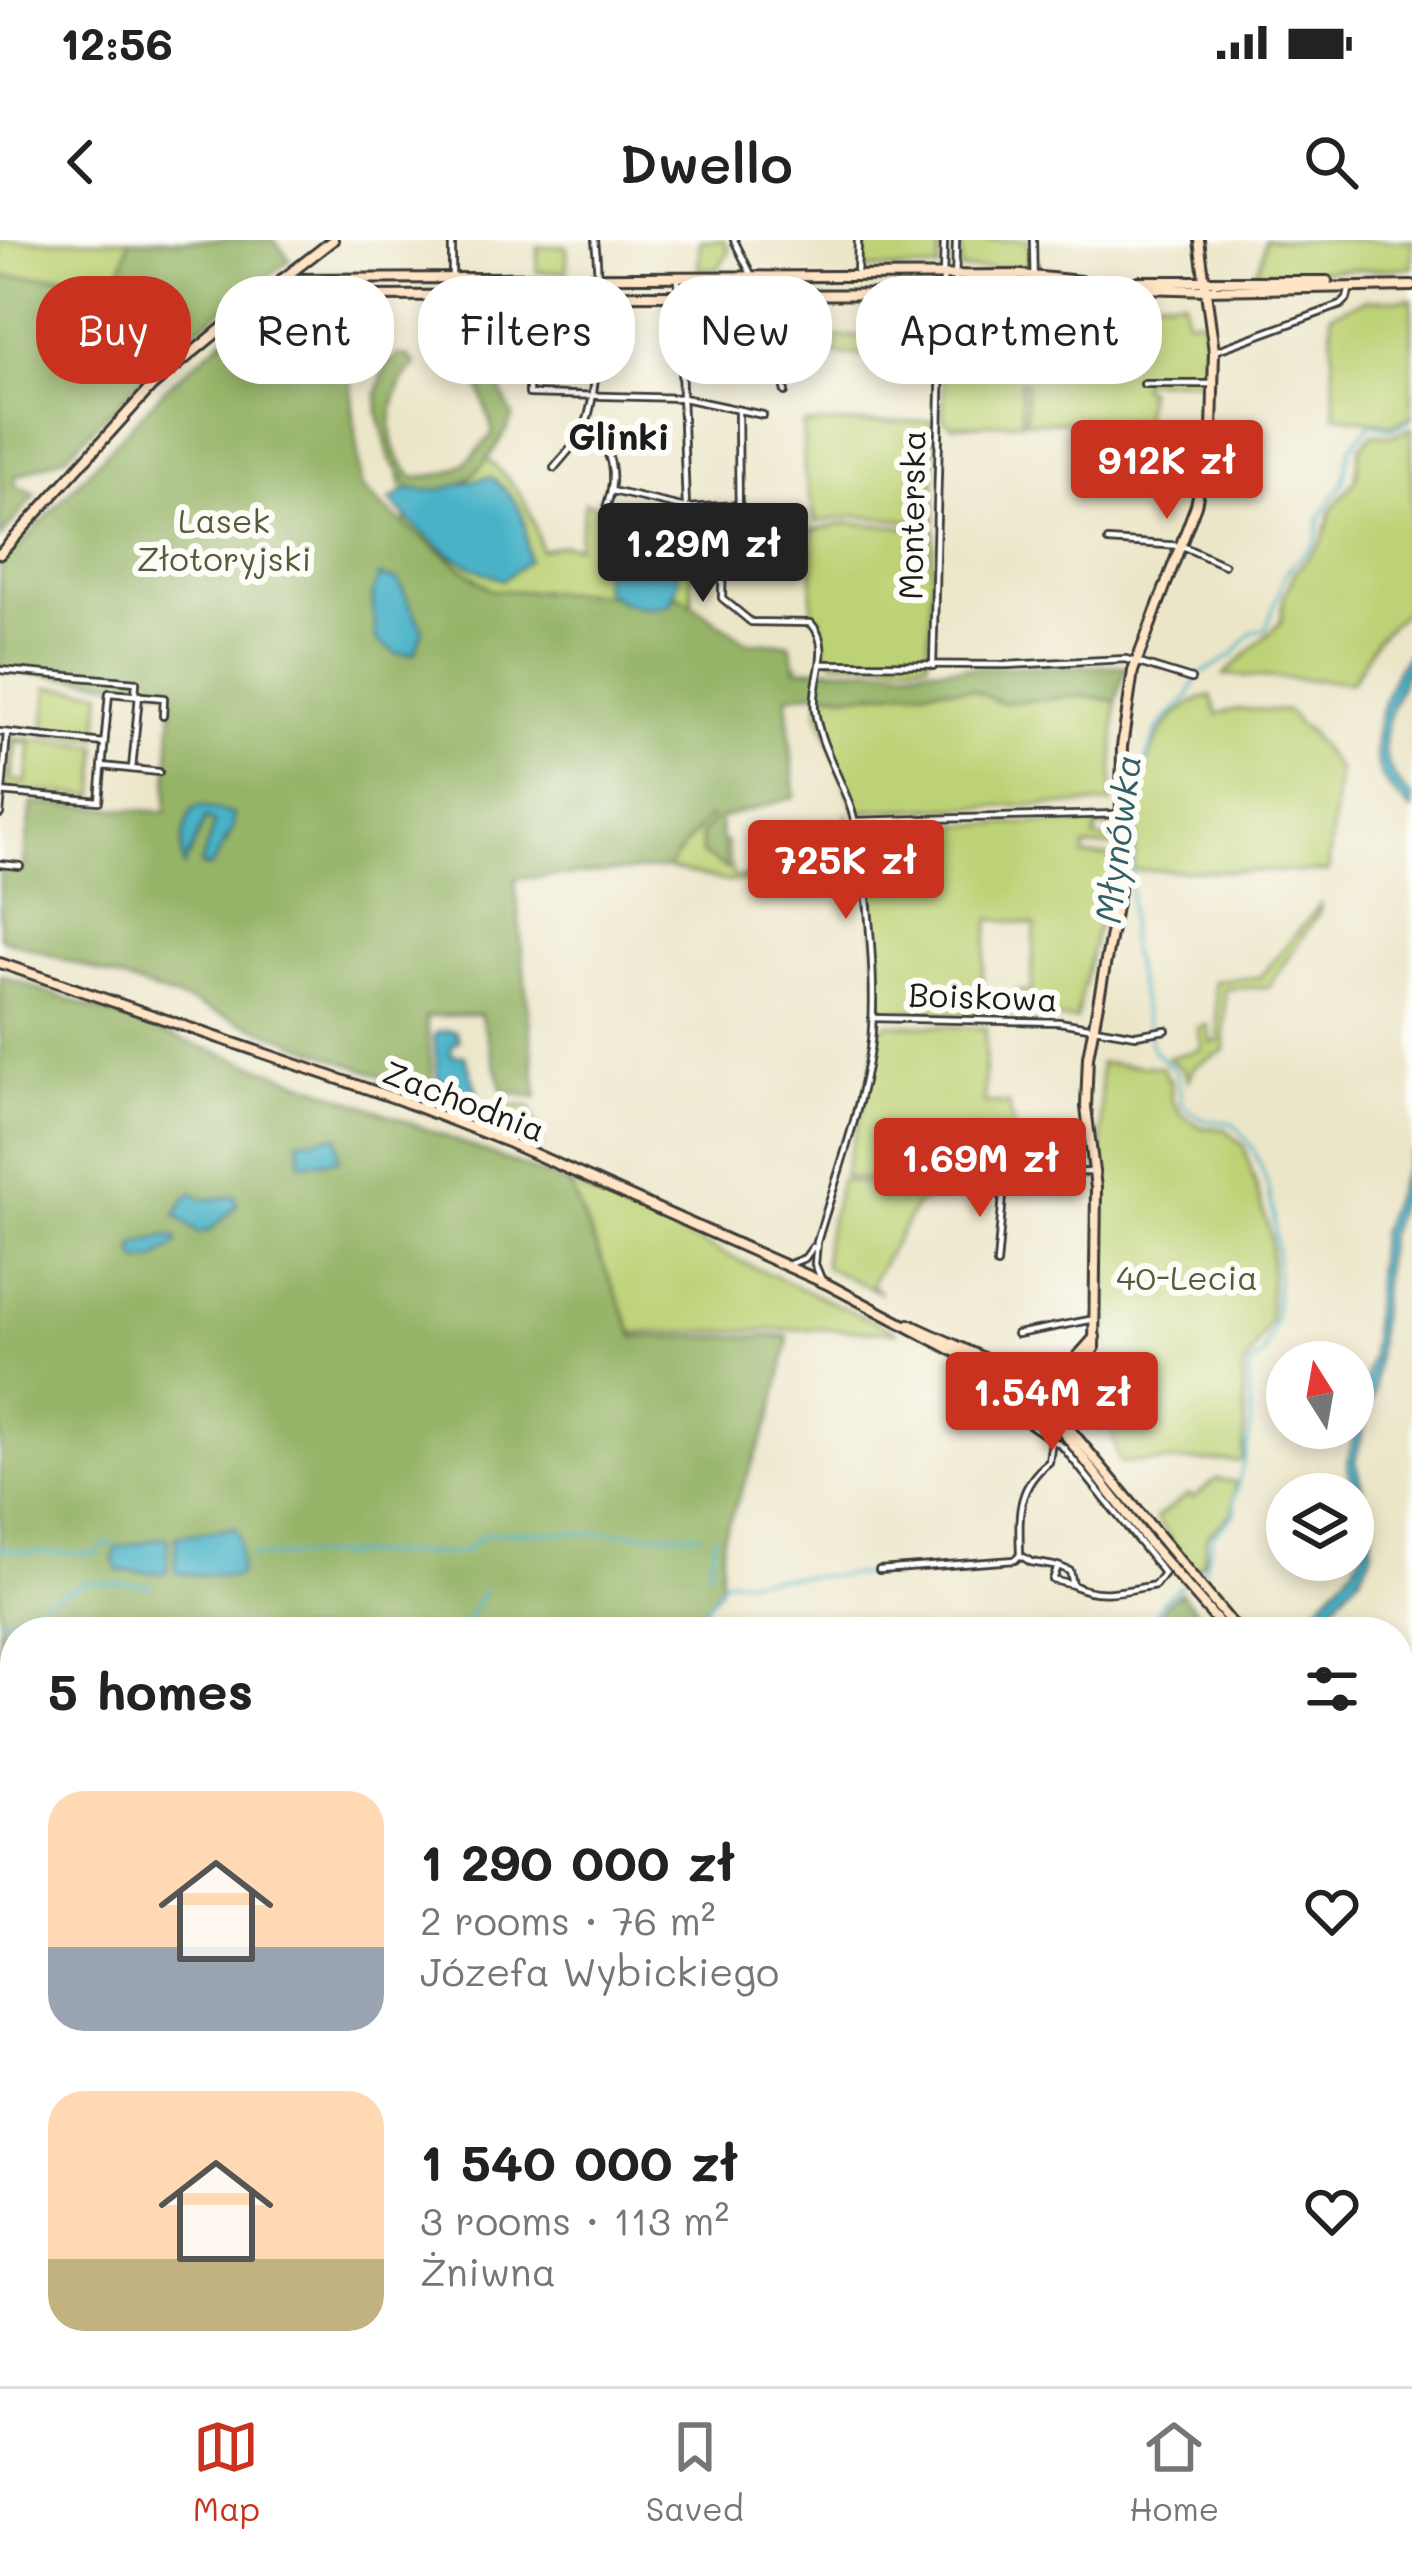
<!DOCTYPE html>
<html lang="en">
<head>
<meta charset="utf-8">
<style>
  body { margin:0; font-family:Mali,sans-serif; background:#f6f6f6; color:#222; height:100vh; display:flex; flex-direction:column; font-size:45px; white-space:nowrap }
  * { box-sizing:border-box; margin:0 }
  p { font-size:39px; color:#767676 }
  .icon { flex:none; width:66px; height:66px; fill:none; stroke:currentColor; stroke-width:2; stroke-linecap:round; stroke-linejoin:round }
  .map { position:relative; flex:1; overflow:hidden }
  .drawer { position:absolute; left:0px; top:1377px; width:1413px; height:771px; display:flex; flex-direction:column; background:#fff; border-radius:48px 48px 0 0; box-shadow:0 6px 18px #0003 }
  .drawer>* { flex:none }
  .hud { position:absolute; left:36px; top:36px; width:1341px; height:108px; display:flex; gap:24px }
  .needle { width:78px; rotate:349deg }
  .buttons { position:absolute; left:1266px; top:1101px; display:grid; gap:24px }
  .buttons a { display:grid; place-items:center; width:108px; height:108px; border-radius:50%; background:#fff; box-shadow:0 6px 18px #0003; font-size:60px }
  .price { position:absolute; translate:-50% -102px; padding:0 27px; border-radius:12px; background:#c8321e; color:#fff; font-size:39px; line-height:78px; filter:drop-shadow(0 3px 6px #0008) }
  .price::after { content:''; position:absolute; left:50%; top:72px; width:36px; height:27px; margin-left:-18px; background:inherit; clip-path:polygon(0 0,100% 0,50% 100%) }
  .price.current { background:#222; color:#fff }
  ul { padding:0; list-style:none }
  li { display:flex; align-items:center; gap:36px; height:300px; padding:0 48px }
  li span { display:grid; place-items:center; flex:none; width:336px; height:240px; border-radius:36px; color:#555 }
  li>.icon { margin-inline-start:auto }
  span .icon { width:144px; height:144px; fill:#fffc; stroke-width:1 }
  li b { font-size:51px }
  h2 { display:flex; justify-content:space-between; align-items:center; height:144px; padding:0 48px; font-size:51px }
  .chip { padding:0 42px; border-radius:48px; background:#fff; box-shadow:0 6px 18px #0003; font-size:42px; line-height:108px }
  .chip.current { background:#c8321e; color:#fff }
  .status { display:flex; justify-content:space-between; align-items:center; height:84px; padding:0 60px; background:#fff; direction:ltr }
  .status svg { height:33px; fill:currentColor }
  header { display:flex; justify-content:space-between; align-items:center; height:156px; padding:0 48px; background:#fff; font-size:54px; font-weight:600 }
  .tab-bar { display:flex; justify-content:space-around; align-items:center; height:168px; border-top:3px solid #e0e0e0; background:#fff; font-size:33px; color:#767676 }
  .tab-bar a { display:grid; justify-items:center; gap:6px }
  .tab-bar .current { color:#c8321e }
  .map>svg:first-child { display:block }
</style>
</head>
<body>
<div class="status"><b>12:56</b><svg viewBox="0 0 49 12"><path d="M0 12V9h3v3zM5 12V6h3v6zM10 12V3h3v9zM15 12V0h3v12zM26 1h20v11H26zM47 4h2v5h-2z"/></svg></div>
<header><svg class="icon" aria-label="back" viewBox="0 0 24 24"><path d="M15 5l-7 7 7 7"/></svg>Dwello<svg class="icon" aria-label="search" viewBox="0 0 24 24"><circle cx="10" cy="10" r="6"/><path d="M15 15l6 6"/></svg></header>
<div class="map">
<svg width="1412" height="2146" viewBox="0 0 1412 2146">
  <rect width="100%" height="100%" fill="#fdfcf7"/>
  <filter id="ink" filterUnits="userSpaceOnUse"><feTurbulence type="fractalNoise" baseFrequency=".00833" numOctaves="2"/><feDisplacementMap in="SourceGraphic" scale="24" xChannelSelector="R" yChannelSelector="G"/><feConvolveMatrix kernelMatrix="1 2 1 2 8 2 1 2 1" color-interpolation-filters="sRGB"/></filter>
  <filter id="wash" filterUnits="userSpaceOnUse"><feTurbulence type="fractalNoise" baseFrequency=".004" numOctaves="4" result="noise"/><feDisplacementMap in="SourceGraphic" scale="48" xChannelSelector="R" yChannelSelector="G"/><feGaussianBlur stdDeviation="2.7" result="paint"/><feColorMatrix in="noise" values="0 0 0 0 0 0 0 0 0 0 0 0 0 0 0 0 0 1.4 0 .05"/><feComposite in="paint" operator="in"/></filter>
  <g filter="url(#wash)">
    <rect width="100%" height="100%" fill="#ece6c9"/>
    <!-- green -->
    <g fill="#bdd276" stroke="#6c7749" stroke-width="3" fill-rule="evenodd">
      <polygon points="0,0 129,0 121,35 0,37"/>
      <polygon points="700,0 724,0 729,10 718,29 698,29"/>
      <polygon points="865,0 940,0 939,29 863,29"/>
      <polygon points="961,0 1029,0 1029,27 961,30"/>
      <polygon points="1265,0 1412,0 1412,28 1278,32 1252,38 1261,22"/>
      <polygon points="567,6 567,32 537,32 538,7"/>
      <polygon points="1017,58 1021,130 1020,67 1028,67 1030,58 1184,59 1186,79 1203,79 1208,140 1141,141 1141,148 1147,150 1143,181 1026,182 1026,142 1021,141 1022,182 952,186 943,179 945,59"/>
      <polygon points="1412,59 1412,176 1392,185 1335,175 1331,74 1365,60"/>
      <polygon points="870,96 868,115 835,115 837,97"/>
      <polygon points="934,181 934,283 856,276 816,282 804,231 803,184"/>
      <polygon points="1412,188 1412,365 1376,400 1352,442 1224,435 1281,382 1284,356 1295,332 1322,302 1331,271 1356,239 1360,207 1373,194 1395,195"/>
      <path d="M 480,212 C 516,244 531,261 541,310 L 563,305 L 578,306 L 585,262 L 635,284 L 696,292 L 696,302 L 690,310 L 693,370 L 764,421 L 800,424 L 562,425 L 448,315 L 430,305 L 409,305 L 400,233 L 428,248 L 451,242 Z"/>
      <polygon points="849,283 934,289 928,422 834,421 825,415 820,376 812,377 812,290"/>
      <polygon points="48,447 102,451 98,498 44,494"/>
      <polygon points="937,448 971,449 1000,463 1081,456 1116,461 1112,563 856,571 819,474 819,452 852,455"/>
      <path d="M 1211,456 L 1217,474 L 1239,469 L 1288,471 L 1300,486 L 1307,489 L 1338,530 L 1328,632 L 1133,630 C 1137,569 1138,473 1211,456 Z"/>
      <path d="M 13,498 L 98,506 L 96,556 L 6,549 ZM 17,502 L 31,504 L 27,542 L 12,540 Z"/>
      <polygon points="847,573 857,645 855,634 729,642 666,628 708,577 713,581 701,594 702,614 727,629 723,604 727,602 733,637 854,631"/>
      <path d="M 1096,582 L 1111,587 L 1096,587 L 1095,598 L 1114,600 L 1113,606 L 1084,607 L 1084,616 L 1113,616 C 1110,643 1115,670 1096,690 L 1076,780 L 1013,776 L 1015,751 L 1031,751 L 1035,685 L 990,679 L 977,774 L 885,770 L 880,764 L 866,591 L 887,587 Z"/>
      <polygon points="1320,665 1320,671 1268,747 1225,749 1225,810 1194,827 1188,840 1185,831 1167,818 1202,809 1198,788 1208,785 1211,803 1219,801 1214,741 1260,737"/>
      <polygon points="888,784 986,788 984,863 1009,864 1014,893 1076,897 1079,929 1034,932 975,947 910,947 843,936 867,853 879,789"/>
      <polygon points="1100,823 1162,827 1171,843 1171,858 1181,874 1201,887 1225,889 1244,906 1271,996 1270,1082 1243,1129 1245,1191 1242,1221 1120,1222 1117,1216 1108,1171"/>
      <polygon points="530,866 542,902 452,867"/>
      <polygon points="841,940 911,951 1000,949 1000,952 933,957 917,964 874,1038 872,1045 881,1053 825,1027 825,1002"/>
      <polygon points="569,944 898,1092 820,1089 633,1093"/>
      <polygon points="1216,1239 1236,1242 1233,1272 1207,1295 1204,1320 1194,1333 1156,1278 1189,1254 1194,1258"/>
      <polygon points="1408,1719 1412,1719 1412,1793 1403,1791"/>
    </g>
    <!-- forest -->
    <g fill="#96b467" stroke="#596842" stroke-width="3" fill-rule="evenodd">
      <polygon points="129,0 274,0 290,20 176,104 66,216 16,236 15,246 36,254 0,298 0,37 120,35"/>
      <path d="M 271,58 L 337,65 L 343,70 L 361,246 L 386,270 L 491,350 L 607,354 L 640,367 L 670,365 L 677,354 L 747,402 L 790,403 L 796,429 L 1126,426 L 1116,461 L 1081,456 L 1000,463 L 971,449 L 937,448 L 852,455 L 819,451 L 787,457 L 795,557 L 719,579 L 727,629 L 702,614 L 701,594 L 713,581 L 708,577 L 667,628 L 515,639 L 537,858 L 503,851 L 480,774 L 426,777 L 434,848 L 430,855 L 189,762 L 0,698 L 0,628 L 23,630 L 32,563 L 166,572 L 173,449 L 0,430 L 0,327 L 168,146 ZM 202,566 L 234,576 L 227,602 L 202,623 L 214,583 L 212,578 L 202,582 L 189,618 Z"/>
      <path d="M 494,95 C 490,124 498,150 513,176 C 500,205 474,246 439,253 C 431,254 419,250 410,248 L 390,219 L 378,173 L 377,154 L 386,124 L 399,115 L 408,116 L 416,125 C 386,152 381,210 414,237 C 458,236 465,226 493,193 L 466,98 Z"/>
      <polygon points="0,735 332,853 569,944 635,1097 787,1096 788,1104 771,1178 723,1296 720,1348 688,1392 15,1392 15,1929 0,1929"/>
      <polygon points="1181,1353 1215,1392 1151,1392 1165,1365"/>
      <polygon points="15,2026 15,2062 0,2069 0,2032"/>
      <polygon points="115,2133 226,2133 227,2146 164,2146 160,2140 142,2139 137,2146 119,2146 120,2136"/>
    </g>
    <!-- water -->
    <g fill="#4ab2c8" stroke="#336772" stroke-width="3">
      <path d="M 491,237 C 526,266 525,277 528,321 L 503,340 C 460,326 419,294 390,260 L 410,248 C 447,256 456,241 491,237 Z"/>
      <path d="M 639,313 L 661,317 L 676,326 L 679,340 L 670,365 C 647,371 617,365 602,347 L 604,331 L 618,318 Z"/>
      <polygon points="379,336 398,340 423,390 415,413 397,414 376,400 372,355"/>
      <path d="M 1412,408 C 1412,423 1406,431 1401,444 C 1382,492 1372,520 1412,558 L 1412,571 C 1401,560 1388,549 1381,534 C 1366,501 1389,434 1412,408 Z"/>
      <path d="M 202,566 L 234,575 L 233,588 L 211,627 L 204,627 L 202,623 L 214,583 L 206,578 L 184,626 C 178,609 185,585 193,568 Z"/>
      <polygon points="449,790 456,792 459,800 452,806 451,815 465,816 478,855 447,860 440,854 434,798 437,792"/>
      <polygon points="338,896 339,920 301,924 298,900"/>
      <polygon points="1412,910 1412,930 1387,997 1374,1150 1355,1221 1371,1282 1372,1313 1360,1336 1308,1392 1294,1392 1354,1326 1364,1309 1364,1290 1347,1225 1371,1116 1379,995"/>
      <polygon points="193,953 205,960 235,956 237,966 209,991 198,993 176,975 187,956"/>
      <polygon points="166,996 175,997 177,1004 156,1019 140,1022 133,1012 135,1005"/>
      <polygon points="235,1288 240,1298 240,1334 236,1337 176,1333 176,1296"/>
      <polygon points="164,1297 168,1300 167,1333 118,1331 113,1318 117,1308"/>
      <polygon points="559,2133 608,2133 613,2146 565,2146"/>
    </g>
    <g fill="none" stroke-linecap="round" stroke-linejoin="round">
      <!-- stream -->
      <g stroke="#4ab2c8" stroke-width="3">
        <polyline points="0,1308 25,1312 96,1314 104,1304 114,1305"/>
        <polyline points="248,1316 462,1313 485,1294 510,1292 701,1294"/>
        <polyline points="709,1333 715,1295"/>
        <path d="M 1195,1339 L 1203,1335 L 1213,1295 L 1236,1272 L 1234,1260 L 1251,1191 L 1249,1127 L 1265,1113 C 1266,1099 1275,1090 1275,1078 C 1279,1014 1281,931 1233,883 L 1203,880 L 1182,865 L 1177,833 L 1152,809 L 1129,700 L 1134,576 L 1141,536 L 1157,489 L 1188,457 L 1197,436 L 1233,415 L 1252,392 L 1266,389 L 1286,332 L 1316,302 L 1320,277 L 1343,243 L 1350,208 L 1371,184 L 1393,189 L 1412,180"/>
        <polyline points="0,1381 87,1342 152,1346"/>
        <polyline points="459,1392 484,1351"/>
        <polyline points="689,1392 724,1340 870,1334"/>
        <polyline points="1148,1392 1161,1363 1181,1346"/>
        <polyline points="0,2028 15,2023"/>
        <polyline points="0,2041 15,2038"/>
        <polyline points="991,2146 998,2133"/>
      </g>
      <!-- river -->
      <polyline stroke="#4ab2c8" stroke-width="9" points="417,2146 422,2133"/>
    </g>
  </g>
  <g filter="url(#ink)">
    <g fill="none" stroke-linecap="round" stroke-linejoin="round">
      <!-- street casing -->
      <g stroke="#3b3a36" stroke-width="10">
        <g id="street">
          <polyline points="452,0 452,71"/>
          <polyline points="734,0 763,58 785,152"/>
          <polyline points="1033,0 1034,53"/>
          <polyline points="857,35 858,0"/>
          <polyline points="678,39 686,268"/>
          <polyline points="955,54 956,0"/>
          <polyline points="529,55 529,154 683,158 763,175"/>
          <polyline points="1215,111 1341,65 1347,59 1350,46"/>
          <polyline points="1144,144 1215,144"/>
          <polyline points="738,170 739,291"/>
          <path d="M 585,186 C 612,206 618,234 607,265"/>
          <path d="M 554,228 C 564,216 576,204 583,190 C 601,155 600,41 595,0"/>
          <polyline points="612,251 686,268 740,265"/>
          <polyline points="698,291 787,291"/>
          <path d="M 727,291 L 723,294 L 722,358 L 751,382 L 811,383 C 834,409 811,440 815,470 C 820,511 849,549 857,591 C 868,647 878,753 870,809 C 860,874 835,940 817,1002 L 815,1024 L 822,1041"/>
          <polyline points="1108,301 1182,306 1224,325"/>
          <polyline points="822,424 1006,425 1126,419 1191,439"/>
          <polyline points="933,426 944,0"/>
          <polyline points="0,430 136,442 135,455"/>
          <polyline points="0,492 104,503"/>
          <polyline points="102,526 159,532"/>
          <polyline points="132,529 139,455"/>
          <polyline points="0,552 99,561 109,453 164,458 163,476"/>
          <polyline points="0,574 7,493"/>
          <polyline points="855,581 1119,574"/>
          <polyline points="0,624 20,626"/>
          <polyline points="872,778 1059,782 1136,795 1166,790"/>
          <polyline points="790,1024 805,1018 813,1007"/>
          <polyline points="997,1024 1004,944 1035,933 1096,932"/>
          <polyline points="1017,1094 1095,1079"/>
          <path d="M 1036,1162 L 1020,1178 L 1063,1207 L 1164,1333 L 1155,1345 C 1127,1350 1099,1359 1073,1345 L 1070,1331 L 1058,1326 L 1053,1340 L 1073,1345"/>
          <path d="M 1020,1314 C 1019,1276 1016,1247 1049,1222 L 1052,1200"/>
          <polyline points="1020,1315 1031,1322 1054,1326"/>
          <polyline points="879,1330 1015,1320 1020,1315"/>
          <polyline points="1398,1566 1412,1566"/>
          <polyline points="1400,1714 1412,1714"/>
          <polyline points="1398,1795 1412,1795"/>
          <polyline points="1398,1924 1412,1925"/>
          <polyline points="1098,2146 1102,2133"/>
        </g>
      </g>
      <!-- secondary casing -->
      <g stroke="#3b3a36" stroke-width="14">
        <g id="secondary">
          <polyline points="284,38 333,0"/>
          <polyline points="282,39 1021,35 1081,41"/>
          <polyline points="1138,41 1327,41"/>
          <polyline points="272,47 341,56 1018,54 1076,46 1208,50 1412,46"/>
          <polyline points="0,314 152,146 272,47"/>
          <polyline points="0,723 400,860 510,903 827,1044 1001,1136 1052,1178 1151,1305 1227,1392"/>
          <polyline points="909,1084 999,1125 1048,1163 1239,1392"/>
          <polyline points="1041,1157 1095,1097"/>
          <polyline points="1042,1168 1094,1109 1096,948 1086,867 1088,817 1119,651 1122,507 1133,431 1196,265 1212,192 1214,111 1199,0"/>
          <polyline points="1405,1565 1412,1528"/>
          <polyline points="1398,1795 1404,1566 1401,1538 1412,1485"/>
          <polyline points="1321,2146 1329,2133"/>
        </g>
      </g>
      <!-- street -->
      <use href="#street" stroke="#fff" stroke-width="4.5"/>
      <!-- secondary -->
      <use href="#secondary" stroke="#ffe4c6" stroke-width="8"/>
    </g>
  </g>
  <g text-anchor="middle" stroke-width="12" stroke-linejoin="round" paint-order="stroke">
    <!-- street labels -->
    <g font-size="33" fill="#1c1c1c" stroke="#fdfcf7">
      <text transform="translate(912 275) rotate(-89)" y="12">Monterska</text>
      <text transform="translate(983 757) rotate(2)" y="12">Boiskowa</text>
      <text transform="translate(464 861) rotate(21)" y="12">Zachodnia</text>
    </g>
    <!-- park labels -->
    <g font-size="33" fill="#545c3c" stroke="#fdfcf7">
      <text x="224" y="293">Lasek<tspan x="224" dy="38">Złotoryjski</tspan></text>
      <text x="1187" y="1050">40-Lecia</text>
    </g>
    <!-- neighbourhood labels -->
    <g font-size="36" font-weight="bold" fill="#1c1c1c" stroke="#fdfcf7">
      <text x="619" y="210">Glinki</text>
    </g>
    <!-- water labels -->
    <g font-size="36" font-style="italic" fill="#316069" stroke="#fdfcf7">
      <text transform="translate(1118 599) rotate(-83)" y="13">Młynówka</text>
    </g>
  </g>
</svg>
<div class="buttons">
<a><svg class="needle" viewBox="-14 -14 28 28"><path d="M0-13l5 13h-10z" fill="#e53935"/><path d="M0 13l5-13h-10z" fill="#767676"/></svg></a>
<a><svg class="icon" aria-label="layers" viewBox="0 0 24 24"><path d="M12 4l9 5-9 5-9-5zM3 14l9 5 9-5"/></svg></a>
</div>
<b class="price" style="left:1167px;top:282px">912K zł</b>
<b class="price current" style="left:703px;top:365px">1.29M zł</b>
<b class="price" style="left:846px;top:682px">725K zł</b>
<b class="price" style="left:980px;top:980px">1.69M zł</b>
<b class="price" style="left:1052px;top:1214px">1.54M zł</b>
<div class="hud">
<a class="chip current">Buy</a>
<a class="chip">Rent</a>
<a class="chip">Filters</a>
<a class="chip">New</a>
<a class="chip">Apartment</a>
</div>
<section class="drawer">
<h2>5 homes<svg class="icon" aria-label="filters" viewBox="0 0 24 24"><path d="M4 7h16M4 17h16"/><circle cx="9" cy="7" r="2"/><circle cx="15" cy="17" r="2"/></svg></h2>
<ul>
<li><span style="background:linear-gradient(#ffd9b3 65%,#9aa5b1 0)"><svg class="icon" aria-label="home" viewBox="0 0 24 24"><path d="M3 11l9-7 9 7M6 9v11h12V9"/></svg></span><div><b>1 290 000 zł</b><p>2 rooms · 76 m²</p><p>Józefa Wybickiego</p></div><svg class="icon" aria-label="heart" viewBox="0 0 24 24"><path d="M12 20l-8-8c-3-5 5-10 8-4 3-6 11-1 8 4z"/></svg></li>
<li><span style="background:linear-gradient(#ffd9b3 70%,#c2b280 0)"><svg class="icon" aria-label="home" viewBox="0 0 24 24"><path d="M3 11l9-7 9 7M6 9v11h12V9"/></svg></span><div><b>1 540 000 zł</b><p>3 rooms · 113 m²</p><p>Żniwna</p></div><svg class="icon" aria-label="heart" viewBox="0 0 24 24"><path d="M12 20l-8-8c-3-5 5-10 8-4 3-6 11-1 8 4z"/></svg></li>
</ul>
</section>
</div>
<nav class="tab-bar">
<a class="current"><svg class="icon" aria-label="map" viewBox="0 0 24 24"><path d="M3 6l6-2 6 2 6-2v14l-6 2-6-2-6 2zM9 4v14M15 6v14"/></svg>Map</a>
<a><svg class="icon" aria-label="saved" viewBox="0 0 24 24"><path d="M7 4h10v16l-5-4-5 4z"/></svg>Saved</a>
<a><svg class="icon" aria-label="home" viewBox="0 0 24 24"><path d="M3 11l9-7 9 7M6 9v11h12V9"/></svg>Home</a>
</nav>
</body>
</html>
